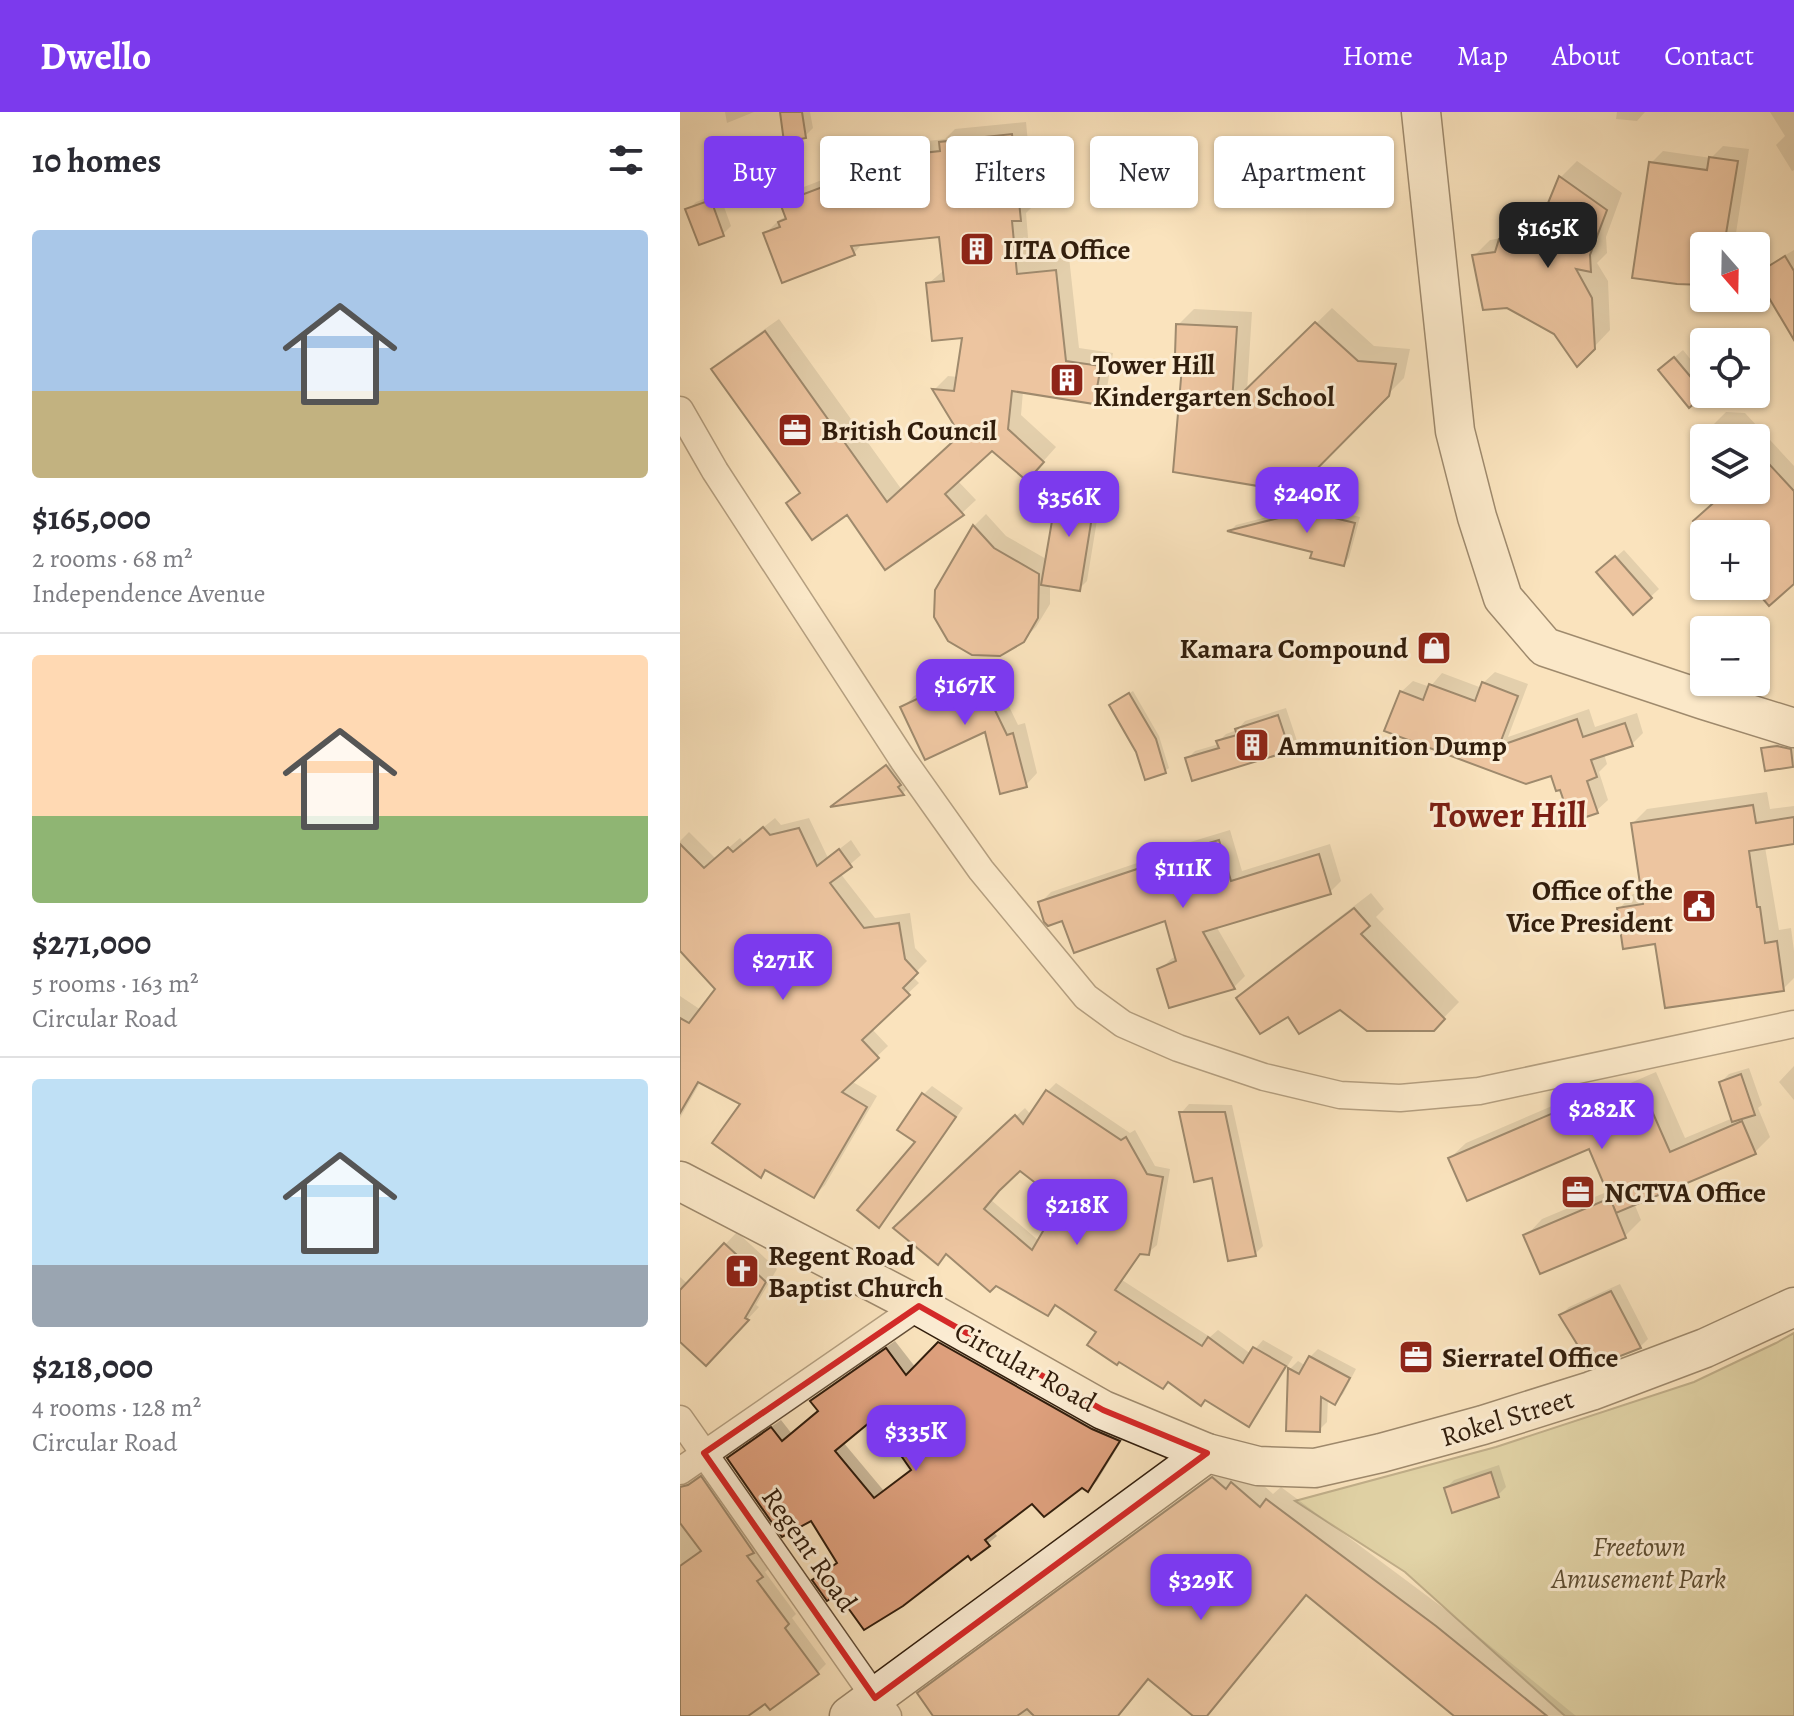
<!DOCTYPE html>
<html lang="en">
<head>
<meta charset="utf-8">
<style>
  body { margin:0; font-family:Alegreya,serif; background:#f2f2f3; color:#2b2b33; height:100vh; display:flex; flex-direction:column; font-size:30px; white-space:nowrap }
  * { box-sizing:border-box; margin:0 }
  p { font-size:26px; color:#7c7c81 }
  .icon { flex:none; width:44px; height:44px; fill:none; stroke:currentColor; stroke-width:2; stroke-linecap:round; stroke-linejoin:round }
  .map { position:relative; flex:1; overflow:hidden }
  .drawer { display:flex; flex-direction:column; background:#fff; width:680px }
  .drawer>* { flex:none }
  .guide { position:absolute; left:24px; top:24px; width:760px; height:72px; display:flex; gap:16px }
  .needle { width:52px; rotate:160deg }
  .buttons { position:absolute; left:1010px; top:120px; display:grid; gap:16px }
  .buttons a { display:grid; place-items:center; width:80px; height:80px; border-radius:8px; background:#fff; box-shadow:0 2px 6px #0004; font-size:40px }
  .price { position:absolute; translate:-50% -68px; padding:0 18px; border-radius:16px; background:#7c3aed; color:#fff; font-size:26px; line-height:52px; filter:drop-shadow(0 2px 4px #0008) }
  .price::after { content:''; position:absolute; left:50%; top:48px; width:24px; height:18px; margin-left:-12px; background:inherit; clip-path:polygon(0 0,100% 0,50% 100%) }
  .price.active { background:#222; color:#fff }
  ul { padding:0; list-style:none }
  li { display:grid; align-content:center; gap:16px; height:424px; padding:0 32px }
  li+li { border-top:2px solid #e1e1e2 }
  li span { display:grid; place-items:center; height:248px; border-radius:8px; color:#555 }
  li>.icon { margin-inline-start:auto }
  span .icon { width:144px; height:144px; fill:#fffc; stroke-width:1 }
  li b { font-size:34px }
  h2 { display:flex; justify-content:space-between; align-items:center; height:96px; padding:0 32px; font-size:34px }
  .pill { padding:0 28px; border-radius:8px; background:#fff; box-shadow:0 2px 6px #0004; font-size:28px; line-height:72px }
  .pill.active { background:#7c3aed; color:#fff }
  header { display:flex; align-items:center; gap:48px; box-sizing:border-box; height:112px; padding:0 40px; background:#7c3aed; color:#fff }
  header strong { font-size:38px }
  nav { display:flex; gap:44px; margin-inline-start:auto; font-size:28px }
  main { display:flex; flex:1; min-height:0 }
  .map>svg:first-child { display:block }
</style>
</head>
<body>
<header>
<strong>Dwello</strong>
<nav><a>Home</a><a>Map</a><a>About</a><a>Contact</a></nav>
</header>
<main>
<section class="drawer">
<h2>10 homes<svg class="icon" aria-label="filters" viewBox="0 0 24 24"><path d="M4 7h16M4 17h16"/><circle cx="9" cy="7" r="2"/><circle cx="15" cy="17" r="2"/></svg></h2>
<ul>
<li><span style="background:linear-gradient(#a9c7e8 65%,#c2b280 0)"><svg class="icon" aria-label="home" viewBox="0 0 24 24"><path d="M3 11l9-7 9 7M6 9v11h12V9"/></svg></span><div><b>$165,000</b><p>2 rooms · 68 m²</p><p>Independence Avenue</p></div></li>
<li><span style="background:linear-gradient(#ffd9b3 65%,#8fb573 0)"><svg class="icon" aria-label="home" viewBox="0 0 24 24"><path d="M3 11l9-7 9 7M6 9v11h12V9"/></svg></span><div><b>$271,000</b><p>5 rooms · 163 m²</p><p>Circular Road</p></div></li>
<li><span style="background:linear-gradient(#bfe0f5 75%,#9aa5b1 0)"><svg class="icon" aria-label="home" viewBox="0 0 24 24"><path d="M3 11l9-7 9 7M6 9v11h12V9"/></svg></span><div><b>$218,000</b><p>4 rooms · 128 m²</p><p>Circular Road</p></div></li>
</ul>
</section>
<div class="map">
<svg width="1114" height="1604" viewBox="0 0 1114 1604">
  <rect width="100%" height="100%" fill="#fae3bd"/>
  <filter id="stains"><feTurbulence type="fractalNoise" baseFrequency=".0025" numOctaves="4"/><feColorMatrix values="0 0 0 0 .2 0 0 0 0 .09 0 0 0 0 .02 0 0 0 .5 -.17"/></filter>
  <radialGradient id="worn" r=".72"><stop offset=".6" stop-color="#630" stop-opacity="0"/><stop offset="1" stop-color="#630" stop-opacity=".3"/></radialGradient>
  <!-- green -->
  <polygon fill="#c6c18c" stroke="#7c6f4c" stroke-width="2" points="1114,1221 1114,1604 885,1604 725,1460 615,1389 816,1335 1014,1270 1096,1231"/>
  <!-- shadow -->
  <g fill="#0003" fill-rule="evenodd">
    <polygon points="45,0 74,0 47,11"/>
    <polygon points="102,0 130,0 133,16 125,24"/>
    <polygon points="937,0 965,0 957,9 936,7"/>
    <polygon points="1090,0 1114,0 1114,58 1112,59 1096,33 1105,24"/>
    <polygon points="346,10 354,93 346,101 350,149 389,145 399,236 433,241 427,276 414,290 343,279 341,303 376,335 360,353 312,336 277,368 296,388 282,401 167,400 108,391 121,379 34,258 47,244 99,207 222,378 282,323 255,277 268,264 278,265 285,224 248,172 264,158 261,123 184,130 174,141 86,121 99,108 107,104 102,91 116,78 199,46 213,33 265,27 275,17"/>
    <polygon points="475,33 495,34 495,58 491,61 471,37"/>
    <polygon points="1043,34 1069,37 1054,134 1024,134 1024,171 971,51 983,39 1031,46"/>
    <polygon points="897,49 942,81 926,125 927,141 917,151 928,169 930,218 898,252 875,221 794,144 810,128 822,126 837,111 868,96 881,65"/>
    <polygon points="39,81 51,114 43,122 8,98 16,90"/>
    <polygon points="1114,138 1114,224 1077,163 1085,155"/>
    <polygon points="652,196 694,234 730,237 724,266 613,378 506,242 498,213 514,197 572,200 567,279"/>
    <polygon points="1003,238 1024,264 1024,281 989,250"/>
    <polygon points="1046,300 1065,301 1114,354 1114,469 1089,491 1074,474 1076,474 1076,422 1027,422 1047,378 1076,378 1076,326 1024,326 1024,354 1016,345 1014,332"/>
    <polygon points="388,367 423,372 407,469 399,477 370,472 370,492 356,515 343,528 257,478 294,414 306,402 326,424 368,448 380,375"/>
    <polygon points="633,393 680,405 669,446 663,452 634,438 551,418 556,413"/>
    <polygon points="944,438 979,477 954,500 927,453"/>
    <polygon points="307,549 338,613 345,611 357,661 346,673 306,617 222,596 234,584"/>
    <polygon points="815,560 848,572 828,625 909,597 915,615 957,601 963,621 952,632 924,642 927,652 919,660 928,688 916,699 881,675 873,661 846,670 721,580 733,569 750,575 762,561 802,576 803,571"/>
    <polygon points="453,579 479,624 489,656 485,659 458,639 435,590"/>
    <polygon points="606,596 617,629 609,637 507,647 515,639 539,632 538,630 546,622 557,618 565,609"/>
    <polygon points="1102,631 1114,634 1114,651 1112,653 1084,637 1087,634"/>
    <polygon points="210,651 223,668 220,670 226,678 223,681 156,692"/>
    <polygon points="1087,680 1090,697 1114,694 1114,730 1085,735 1099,818 1111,816 1114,839 1114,866 1103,877 977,830 939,797 953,782 963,781 953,711 967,697"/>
    <polygon points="95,706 101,713 129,706 148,746 171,728 181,743 160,761 195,806 230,801 235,836 247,849 232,864 239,871 191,916 208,934 171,969 197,984 145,1073 134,1084 87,1057 81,1063 63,992 21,969 0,1006 0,884 21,898 38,877 0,836 0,729 9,720 36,747 60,726 64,731"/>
    <polygon points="550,718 562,759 650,732 661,769 650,780 536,814 565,864 554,875 480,858 491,847 496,844 487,807 384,806 360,791 371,780 478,744 484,738"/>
    <polygon points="691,781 704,797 696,805 779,890 753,917 660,896 558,887 575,870"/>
    <polygon points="1114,954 1114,988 1099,970"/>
    <polygon points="1069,956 1082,993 1078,996 1090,1025 1075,1040 954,1091 961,1108 945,1124 846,1124 862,1107 929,1079 910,1034 770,1046 786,1031 921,973 925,982 976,960 1005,1026 1053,1006 1041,970 1049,962"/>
    <path d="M 376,971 L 450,1021 L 455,1018 L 475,1054 L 490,1057 L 477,1133 L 468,1141 L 462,1140 L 442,1168 L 530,1225 L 538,1218 L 571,1242 L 583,1228 L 613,1245 L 577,1304 L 568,1312 L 418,1220 L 377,1192 L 368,1202 L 224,1107 L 345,996 L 351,1003 L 368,979 ZM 340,1057 L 382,1090 L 359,1129 L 311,1088 Z"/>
    <polygon points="252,974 283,996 206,1106 199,1114 238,1030 220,1017 244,982"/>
    <polygon points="509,992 552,993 583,1134 575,1142 502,1000"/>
    <polygon points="57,1120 97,1157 76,1193 79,1195 38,1239 0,1227 0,1165 8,1172"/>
    <polygon points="940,1172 968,1227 960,1235 881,1203 889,1195"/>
    <path d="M 268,1222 L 447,1320 L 417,1369 L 408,1378 L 402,1374 L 353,1389 L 313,1419 L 317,1424 L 291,1445 L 288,1442 L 158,1479 L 135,1468 L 158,1449 L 131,1406 L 50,1346 L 58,1338 L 101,1308 L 112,1322 L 140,1298 L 133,1289 L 141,1281 L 215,1229 L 236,1256 ZM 195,1303 L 233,1356 L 204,1379 L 163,1330 Z"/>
    <polygon points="638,1237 676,1257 663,1282 655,1290 648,1287 647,1310 639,1318 608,1317 610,1257 618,1249 626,1254 630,1245"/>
    <polygon points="546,1353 566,1358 593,1382 601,1375 770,1501 896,1604 777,1604 627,1482 526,1604 517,1604 469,1565 438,1604 255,1604 240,1582 253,1568"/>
    <polygon points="819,1353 826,1375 818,1383 766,1376 774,1368"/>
    <polygon points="30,1357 90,1455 85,1460 116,1502 112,1506 146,1552 138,1560 65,1604 0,1604 0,1372 8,1366 19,1364"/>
  </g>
  <!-- building -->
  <g fill="#dea07d" stroke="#311d0c" stroke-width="2" fill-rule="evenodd">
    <polygon points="100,0 122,0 126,26 104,30"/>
    <polygon points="332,22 341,109 332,109 337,162 376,158 386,249 421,254 414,292 332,279 328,317 364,350 347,369 312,339 265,382 284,403 205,458 167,403 132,428 106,391 120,381 31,257 85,219 207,390 280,323 252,277 274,279 282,226 252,229 246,171 264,169 259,125 171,134 175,143 102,171 83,121 100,115 98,110 106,107 100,91 198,54 197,46 260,39 259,30"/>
    <polygon points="469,36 493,37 492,63 469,63"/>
    <polygon points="1029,45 1058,49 1044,134 1024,134 1024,173 997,172 952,166 969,50 1027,58"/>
    <polygon points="879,64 927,98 910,143 911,160 896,157 912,186 915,237 897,255 874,222 827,196 803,198 792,143 815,140 819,127 862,106"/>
    <polygon points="31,88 44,124 19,133 5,97"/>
    <polygon points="1105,144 1114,159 1114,228 1076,164 1076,162"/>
    <polygon points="635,210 678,249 716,252 709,284 614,380 493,360 503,243 495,243 496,212 557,215 552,291"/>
    <polygon points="994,245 1025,282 1009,296 978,258"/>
    <polygon points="1076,338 1114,379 1114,472 1089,494 1076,479 1076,422 1024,422 1013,409 1048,378 1076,378"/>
    <polygon points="378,374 416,380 400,479 361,473"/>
    <polygon points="626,399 675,411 664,454 630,446 632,440 547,419"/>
    <polygon points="293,413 314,436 359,462 358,506 344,530 320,544 292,543 268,529 254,505 255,478"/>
    <polygon points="935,444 972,486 953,503 916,460"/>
    <polygon points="296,559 327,623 333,621 347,675 320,682 305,620 245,648 220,595"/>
    <polygon points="802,570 838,584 819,634 897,607 903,625 945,611 953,634 911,648 917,665 907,669 918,701 891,710 880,678 876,679 871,664 846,672 704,619 720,579 743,588 749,572 795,589"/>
    <polygon points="449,581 476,627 486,661 465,668 456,640 429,593"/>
    <polygon points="598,603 610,639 512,669 505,646 539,636 536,629 557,623 555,617"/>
    <polygon points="1097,634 1111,637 1113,655 1085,659 1081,636"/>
    <polygon points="206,653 221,673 218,675 224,683 150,695"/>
    <polygon points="1073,693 1076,711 1114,705 1114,732 1069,739 1077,795 1080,795 1085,831 1097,829 1104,879 985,896 975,832 943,837 937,796 963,792 951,711"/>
    <polygon points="83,715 90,723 119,716 137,754 159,737 172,755 150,771 184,816 219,811 225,847 238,861 223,876 230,883 182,928 199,946 162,980 187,995 134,1086 85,1058 81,1066 32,1031 60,992 18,970 0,1001 0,906 9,911 35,877 0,839 0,732 24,756 48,735 53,740"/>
    <polygon points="539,728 551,769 639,742 651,782 523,820 555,877 489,896 477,857 496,849 485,809 394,841 382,809 368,814 364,810 358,790 472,752 471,748"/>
    <polygon points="674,796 690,814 681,822 765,907 754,919 687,919 660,898 619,922 608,905 580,922 556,886"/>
    <polygon points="1061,962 1075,1003 1052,1010 1039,970"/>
    <polygon points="961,974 990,1040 1062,1009 1076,1042 936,1101 909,1037 787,1089 768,1046 906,987 909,996"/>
    <path d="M 366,978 L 441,1028 L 446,1025 L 467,1062 L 483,1065 L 469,1143 L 460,1142 L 435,1178 L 522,1234 L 528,1225 L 563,1251 L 573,1235 L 606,1254 L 569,1315 L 525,1288 L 521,1294 L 488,1270 L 483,1277 L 439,1250 L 437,1253 L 407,1233 L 416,1220 L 375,1193 L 368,1204 L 316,1174 L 310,1180 L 266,1142 L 258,1153 L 213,1116 L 335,1003 L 343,1012 ZM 340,1059 L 380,1090 L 352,1138 L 304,1097 L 319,1079 Z"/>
    <polygon points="242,981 276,1005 199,1116 177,1098 235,1030 217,1018"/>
    <polygon points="499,1000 545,1000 576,1144 548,1149 532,1066 514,1070"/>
    <polygon points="930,1086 946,1126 860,1162 843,1123"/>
    <polygon points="44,1131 86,1170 65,1206 69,1208 26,1254 0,1230 0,1178"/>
    <polygon points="931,1179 961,1236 930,1248 910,1253 879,1203"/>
    <path d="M 258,1230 L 412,1317 L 440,1329 L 408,1380 L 402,1376 L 364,1405 L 352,1392 L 305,1428 L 310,1434 L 291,1448 L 288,1444 L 223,1494 L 184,1518 L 158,1482 L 147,1489 L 132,1468 L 157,1451 L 131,1409 L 102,1425 L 47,1346 L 91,1315 L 102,1329 L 138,1299 L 130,1289 L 206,1236 L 226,1263 ZM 195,1306 L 231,1358 L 194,1386 L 155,1339 Z"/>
    <polygon points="629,1244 670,1266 655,1293 641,1285 640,1320 606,1319 608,1256 619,1262"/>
    <polygon points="811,1360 819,1385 772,1401 764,1376"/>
    <polygon points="21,1364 74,1441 67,1444 83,1465 77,1469 109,1512 105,1516 139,1562 90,1598 85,1592 68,1604 0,1604 0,1454 21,1439 0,1411 0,1375 8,1373"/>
    <polygon points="532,1365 546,1377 551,1370 580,1395 586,1387 756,1514 867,1604 774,1604 626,1483 527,1604 513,1604 468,1567 438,1604 354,1604 347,1597 337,1604 253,1604 237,1581"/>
  </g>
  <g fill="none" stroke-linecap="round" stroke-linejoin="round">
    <!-- street casing -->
    <g stroke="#634e38" stroke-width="29">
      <g id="street">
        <polyline points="0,298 35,359 223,648 301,758 406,885 443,912 498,936 584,965 660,983 720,986 799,979 1114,912"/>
        <polyline points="0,1307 208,1604"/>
        <polyline points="0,1359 239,1194"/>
      </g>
    </g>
    <!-- secondary casing -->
    <g stroke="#311d0c" stroke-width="41">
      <g id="secondary">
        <polyline points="741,0 775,319 797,405 823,486 865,535 1024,588 1114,616"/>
        <polyline points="0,1069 239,1194 423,1298 527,1341 578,1354 635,1356 701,1341 803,1313 911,1279 1025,1236 1114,1195"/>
        <polyline points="169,1604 527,1341"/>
      </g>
    </g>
    <!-- street -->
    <use href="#street" stroke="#fcedd4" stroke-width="26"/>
    <!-- secondary -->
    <use href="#secondary" stroke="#fcedd4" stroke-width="38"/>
  </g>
  <!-- marked area -->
  <path d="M0 0H1114V1604H0ZM 239,1194 L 423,1298 L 527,1341 L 195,1586 L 24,1341 Z" fill="#fae3bd" fill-opacity=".55" fill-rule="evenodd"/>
  <path fill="none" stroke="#d62828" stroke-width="6" stroke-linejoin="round" d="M 239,1194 L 423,1298 L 527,1341 L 195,1586 L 24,1341 Z"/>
  <!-- icons -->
  <defs>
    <g id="building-square" transform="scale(1.8)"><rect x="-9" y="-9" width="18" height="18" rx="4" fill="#8f2418" stroke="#fcedd4"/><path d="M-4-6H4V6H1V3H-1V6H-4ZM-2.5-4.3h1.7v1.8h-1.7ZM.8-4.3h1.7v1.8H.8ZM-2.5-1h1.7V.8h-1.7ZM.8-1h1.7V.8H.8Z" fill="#fff"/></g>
    <g id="office-square" transform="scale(1.8)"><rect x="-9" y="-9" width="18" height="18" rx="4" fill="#8f2418" stroke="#fcedd4"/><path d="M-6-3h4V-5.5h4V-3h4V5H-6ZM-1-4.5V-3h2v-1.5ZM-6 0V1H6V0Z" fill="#fff"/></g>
    <g id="shop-square" transform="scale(1.8)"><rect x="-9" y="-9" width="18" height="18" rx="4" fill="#8f2418" stroke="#fcedd4"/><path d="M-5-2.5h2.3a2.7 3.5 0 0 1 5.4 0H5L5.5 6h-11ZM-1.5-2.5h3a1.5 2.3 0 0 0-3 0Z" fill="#fff"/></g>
    <g id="civic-square" transform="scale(1.8)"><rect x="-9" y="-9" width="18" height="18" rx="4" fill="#8f2418" stroke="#fcedd4"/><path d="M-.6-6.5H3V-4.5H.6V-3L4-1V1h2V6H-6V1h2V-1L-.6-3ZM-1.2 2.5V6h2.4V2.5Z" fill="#fff"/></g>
    <g id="church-square" transform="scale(1.8)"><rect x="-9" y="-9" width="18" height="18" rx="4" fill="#8f2418" stroke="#fcedd4"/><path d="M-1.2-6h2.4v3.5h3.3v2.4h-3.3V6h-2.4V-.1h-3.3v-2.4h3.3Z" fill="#fff"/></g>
  </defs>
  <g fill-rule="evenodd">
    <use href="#building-square" x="297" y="137"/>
    <use href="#building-square" x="387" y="268"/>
    <use href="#office-square" x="115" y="318"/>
    <use href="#shop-square" x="754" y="536"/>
    <use href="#building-square" x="572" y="633"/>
    <use href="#civic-square" x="1019" y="794"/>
    <use href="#office-square" x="898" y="1080"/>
    <use href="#church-square" x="62" y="1159"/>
    <use href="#office-square" x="736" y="1245"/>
  </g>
  <g text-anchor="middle" stroke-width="6" stroke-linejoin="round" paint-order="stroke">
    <!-- poi labels -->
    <g font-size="28" font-weight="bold" fill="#311d0c" stroke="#fcedd4" text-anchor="start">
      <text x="323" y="147">IITA Office</text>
      <text x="413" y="262">Tower Hill<tspan x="413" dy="32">Kindergarten School</tspan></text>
      <text x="141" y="328">British Council</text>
      <text x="728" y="546" text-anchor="end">Kamara Compound</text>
      <text x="598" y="643">Ammunition Dump</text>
      <text x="993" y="788" text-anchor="end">Office of the<tspan x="993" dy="32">Vice President</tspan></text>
      <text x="924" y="1090">NCTVA Office</text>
      <text x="88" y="1153">Regent Road<tspan x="88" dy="32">Baptist Church</tspan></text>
      <text x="762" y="1255">Sierratel Office</text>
    </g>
    <!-- street labels -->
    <g font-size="28" fill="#311d0c" stroke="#fcedd4">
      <text transform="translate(346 1254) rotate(29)" y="10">Circular Road</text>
      <text transform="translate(827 1305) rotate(-17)" y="10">Rokel Street</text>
      <text transform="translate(130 1437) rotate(55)" y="10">Regent Road</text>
    </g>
    <!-- park labels -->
    <g font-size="28" font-style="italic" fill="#5e4e32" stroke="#fcedd4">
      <text x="959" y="1444">Freetown<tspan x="959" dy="32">Amusement Park</tspan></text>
    </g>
    <!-- district labels -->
    <g font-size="36" font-weight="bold" fill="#7a1f14" stroke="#fcedd4">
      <text x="828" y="715">Tower Hill</text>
    </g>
  </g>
  <rect width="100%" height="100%" filter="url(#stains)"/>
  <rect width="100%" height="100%" fill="url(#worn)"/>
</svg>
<div class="buttons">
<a><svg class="needle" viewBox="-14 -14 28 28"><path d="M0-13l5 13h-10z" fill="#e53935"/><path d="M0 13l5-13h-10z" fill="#7c7c81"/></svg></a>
<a><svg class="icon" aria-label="locate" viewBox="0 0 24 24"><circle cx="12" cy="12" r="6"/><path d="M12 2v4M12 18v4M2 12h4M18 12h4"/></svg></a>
<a><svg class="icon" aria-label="layers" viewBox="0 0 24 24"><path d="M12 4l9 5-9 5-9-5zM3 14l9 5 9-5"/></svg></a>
<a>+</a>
<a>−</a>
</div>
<b class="price active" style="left:868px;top:158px">$165K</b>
<b class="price" style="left:627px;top:423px">$240K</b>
<b class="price" style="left:389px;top:427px">$356K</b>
<b class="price" style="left:285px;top:615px">$167K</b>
<b class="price" style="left:503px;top:798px">$111K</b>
<b class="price" style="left:103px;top:890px">$271K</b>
<b class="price" style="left:922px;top:1039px">$282K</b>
<b class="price" style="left:397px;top:1135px">$218K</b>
<b class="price" style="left:236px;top:1361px">$335K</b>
<b class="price" style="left:521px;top:1510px">$329K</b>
<div class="guide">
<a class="pill active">Buy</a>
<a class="pill">Rent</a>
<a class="pill">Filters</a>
<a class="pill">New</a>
<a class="pill">Apartment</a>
</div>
</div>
</main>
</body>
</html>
